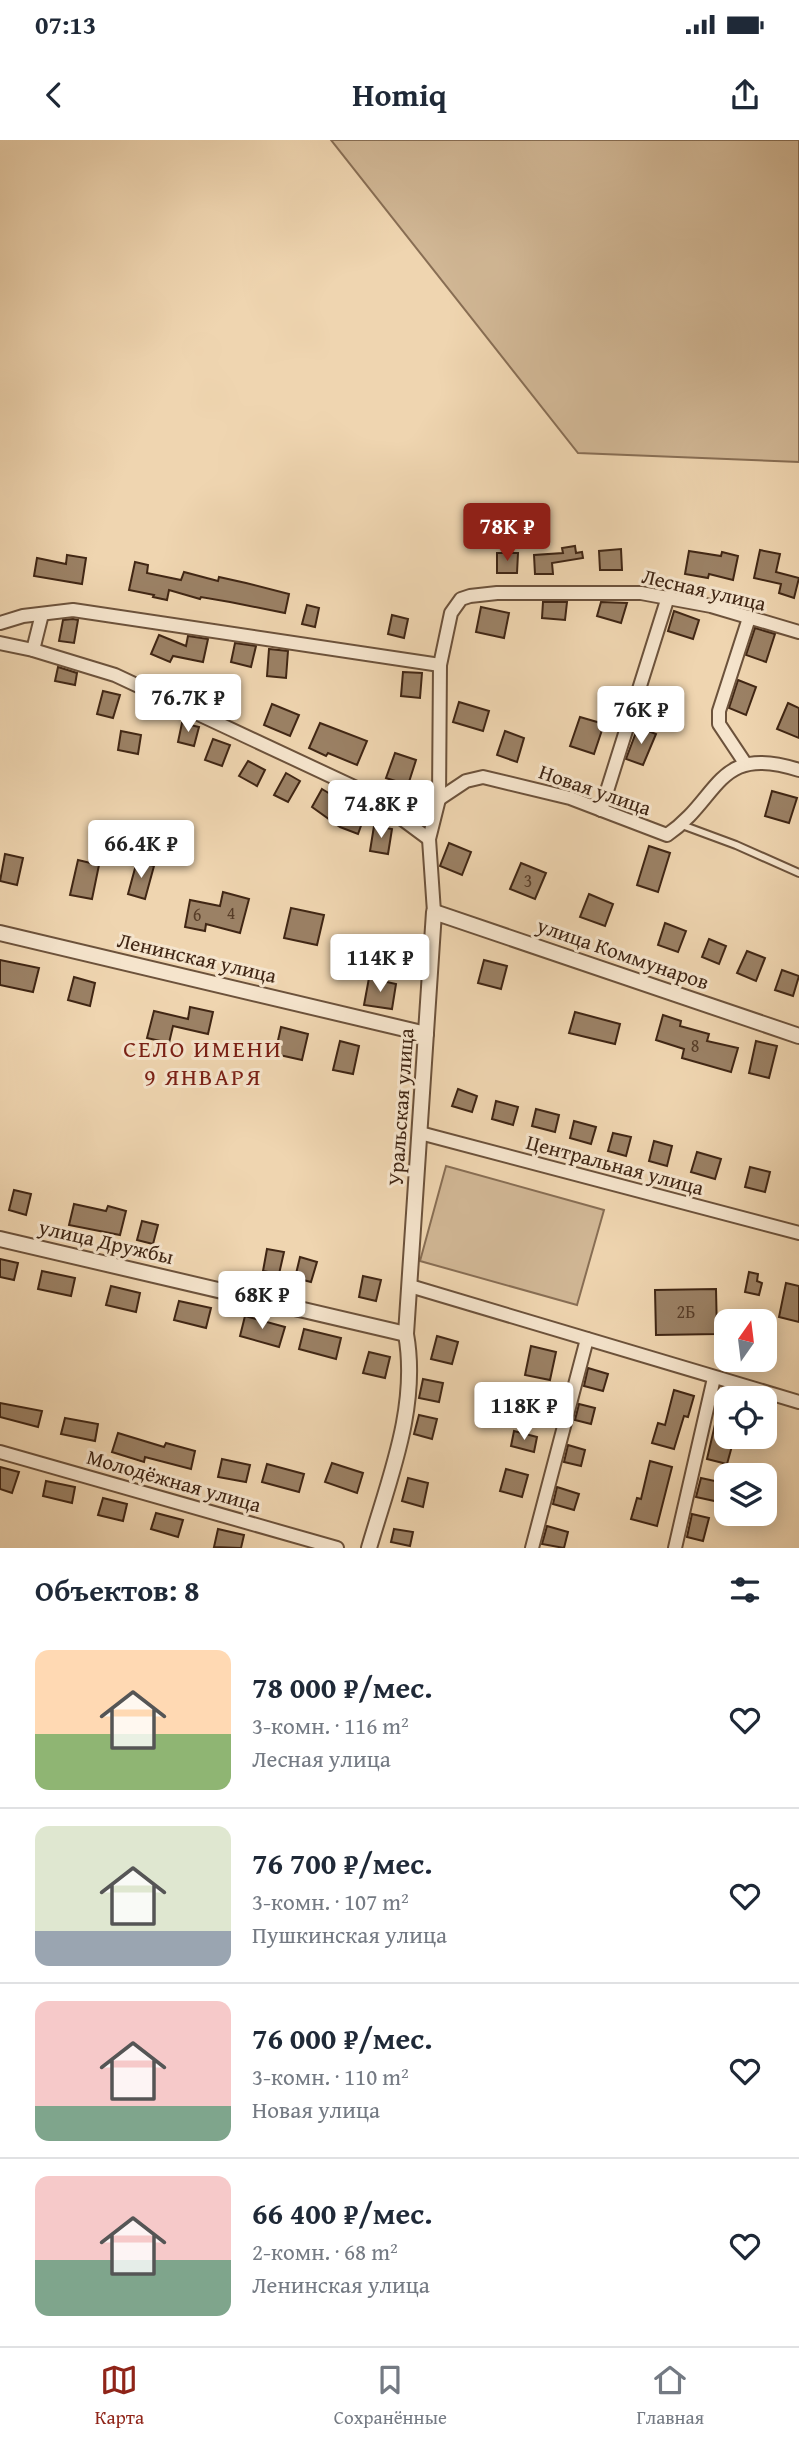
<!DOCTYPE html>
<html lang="ru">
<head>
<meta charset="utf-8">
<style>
  body { margin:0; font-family:"Gentium Book Plus",serif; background:#f2f2f3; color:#1f2937; height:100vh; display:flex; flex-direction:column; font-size:26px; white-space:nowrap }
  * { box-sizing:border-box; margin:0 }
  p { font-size:23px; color:#747a83 }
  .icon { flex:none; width:38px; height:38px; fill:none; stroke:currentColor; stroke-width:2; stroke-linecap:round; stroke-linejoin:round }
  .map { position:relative; height:1408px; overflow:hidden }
  .details { display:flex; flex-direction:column; background:#fff; flex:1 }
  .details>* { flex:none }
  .needle { width:46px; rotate:14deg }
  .buttons { position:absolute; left:714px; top:1169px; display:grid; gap:14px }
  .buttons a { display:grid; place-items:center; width:63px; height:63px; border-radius:14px; background:#fff; box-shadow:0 4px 18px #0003; font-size:35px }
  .price { position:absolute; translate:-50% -60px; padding:0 16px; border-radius:7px; background:#fff; color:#222; font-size:23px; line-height:46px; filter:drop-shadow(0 2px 4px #0008) }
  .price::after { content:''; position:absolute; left:50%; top:42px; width:21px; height:16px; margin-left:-10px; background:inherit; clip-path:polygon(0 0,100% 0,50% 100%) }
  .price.on { background:#8f2418; color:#fff }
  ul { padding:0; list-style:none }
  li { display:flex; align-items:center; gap:21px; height:175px; padding:0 35px }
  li+li { border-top:2px solid #e0e1e3 }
  li span { display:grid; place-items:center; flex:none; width:196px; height:140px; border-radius:14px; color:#555 }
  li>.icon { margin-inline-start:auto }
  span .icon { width:84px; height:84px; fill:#fffc; stroke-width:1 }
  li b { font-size:30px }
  h2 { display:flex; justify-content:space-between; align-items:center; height:84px; padding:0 35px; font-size:30px }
  .status { display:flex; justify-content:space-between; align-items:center; height:49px; padding:0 35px; background:#fff; direction:ltr }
  .status svg { height:19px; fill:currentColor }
  header { display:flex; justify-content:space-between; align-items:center; height:91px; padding:0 35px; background:#fff; font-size:32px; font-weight:600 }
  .menu { display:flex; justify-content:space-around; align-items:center; height:98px; border-top:2px solid #e0e1e3; background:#fff; font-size:19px; color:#747a83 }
  .menu a { display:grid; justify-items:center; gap:4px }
  .menu .on { color:#8f2418 }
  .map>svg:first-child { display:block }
</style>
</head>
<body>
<div class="status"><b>07:13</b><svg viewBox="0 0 49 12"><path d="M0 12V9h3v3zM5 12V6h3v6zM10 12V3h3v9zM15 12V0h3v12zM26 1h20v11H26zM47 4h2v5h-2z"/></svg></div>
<header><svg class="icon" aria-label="back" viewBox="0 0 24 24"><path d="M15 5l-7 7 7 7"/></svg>Homiq<svg class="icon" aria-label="share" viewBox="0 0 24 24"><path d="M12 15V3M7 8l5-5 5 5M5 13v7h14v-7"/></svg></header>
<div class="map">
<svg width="799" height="1408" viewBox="0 0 799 1408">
  <rect width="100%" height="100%" fill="#efd5b0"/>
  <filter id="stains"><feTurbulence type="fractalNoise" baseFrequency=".00286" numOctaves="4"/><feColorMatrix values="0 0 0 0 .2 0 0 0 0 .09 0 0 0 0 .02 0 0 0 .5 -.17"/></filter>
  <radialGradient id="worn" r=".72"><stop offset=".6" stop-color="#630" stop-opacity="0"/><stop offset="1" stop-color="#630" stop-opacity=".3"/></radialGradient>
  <!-- green -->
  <g fill="#d1b795" stroke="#886e54" stroke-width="2">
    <polygon points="331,0 799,0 799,322 578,313"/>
    <polygon points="446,1026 604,1070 577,1165 420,1121"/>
  </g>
  <!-- building -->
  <g fill="#9b8165" stroke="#402614" stroke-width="2">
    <polygon points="575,406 576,413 582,412 583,418 552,423 553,434 535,434 534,415 563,413 562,408"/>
    <polygon points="621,409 622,430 600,430 599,411"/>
    <polygon points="760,410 780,414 776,432 799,438 794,458 779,453 781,444 754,438"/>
    <polygon points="689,411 721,416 722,412 738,416 733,440 709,434 708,438 685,434"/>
    <polygon points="497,413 518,413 517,433 497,433"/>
    <polygon points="67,415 86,418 82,444 34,436 37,418 66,424"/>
    <polygon points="135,422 148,425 147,433 181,440 184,432 218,441 219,437 246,443 289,454 285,473 230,462 201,457 200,459 169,450 167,460 153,457 154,455 129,450"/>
    <polygon points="543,462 567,462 565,480 542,478"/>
    <polygon points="601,462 627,463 621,483 597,476"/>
    <polygon points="307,465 319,468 315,487 302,484"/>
    <polygon points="481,467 509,473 504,498 476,492"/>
    <polygon points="674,471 699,480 693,499 668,491"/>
    <polygon points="392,475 408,479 404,498 388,494"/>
    <polygon points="73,479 78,480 74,503 59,501 63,480"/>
    <polygon points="755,488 775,494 766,522 746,515"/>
    <polygon points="159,495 186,506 188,496 208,499 203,522 173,516 170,522 151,514"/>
    <polygon points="235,503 256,506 251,527 231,522"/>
    <polygon points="269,509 288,511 286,538 267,536"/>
    <polygon points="58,527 77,533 75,545 55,541"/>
    <polygon points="403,532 422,533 420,558 401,556"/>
    <polygon points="738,540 756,547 746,575 729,568"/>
    <polygon points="103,551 120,555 113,578 97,574"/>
    <polygon points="459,562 489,571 483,591 453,582"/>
    <polygon points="788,563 799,568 799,598 777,589"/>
    <polygon points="272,564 299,575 290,596 264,585"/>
    <polygon points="580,577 604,584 594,614 570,606"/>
    <polygon points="182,583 199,587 194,606 178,602"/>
    <polygon points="320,583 367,601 357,625 328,613 326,616 309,608"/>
    <polygon points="638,587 656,594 643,625 626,619"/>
    <polygon points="121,591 141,595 138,614 118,610"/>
    <polygon points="505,591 524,598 517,622 497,615"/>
    <polygon points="213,599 230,605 222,626 205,620"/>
    <polygon points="395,613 416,620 408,645 386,638"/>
    <polygon points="248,621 265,630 257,646 239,636"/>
    <polygon points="286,633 300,641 288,662 274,655"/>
    <polygon points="322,649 340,660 339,662 366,672 358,694 340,687 312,667"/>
    <polygon points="772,651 797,658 789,683 765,676"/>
    <polygon points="374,686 392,689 388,714 370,711"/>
    <polygon points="449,703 471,712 462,735 440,726"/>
    <polygon points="649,706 670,713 658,752 637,745"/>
    <polygon points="5,714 23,718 17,745 0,741"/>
    <polygon points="78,720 99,725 92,759 70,755"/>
    <polygon points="137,721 154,726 145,759 128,754"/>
    <polygon points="521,723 546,733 535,759 510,749"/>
    <polygon points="223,752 249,759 240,793 206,784 205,791 185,787 190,760 220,766"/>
    <polygon points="589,754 613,764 605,786 580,777"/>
    <polygon points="291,768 324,775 317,805 284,798"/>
    <polygon points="665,783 686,791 678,812 658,805"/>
    <polygon points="709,799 726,806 719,824 702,817"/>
    <polygon points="747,811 765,818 756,841 737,833"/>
    <polygon points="0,820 39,828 33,852 0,845"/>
    <polygon points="484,820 507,826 501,849 478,843"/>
    <polygon points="782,830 799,836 793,856 775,850"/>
    <polygon points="74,837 95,843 90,866 68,860"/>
    <polygon points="369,838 396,844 392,869 364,865"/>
    <polygon points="190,867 213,872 208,894 173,886 169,903 147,898 154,871 188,879"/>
    <polygon points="575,872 620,884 615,904 569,893"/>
    <polygon points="663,875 681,881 680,886 709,894 707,901 738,908 731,932 682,918 684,909 656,900"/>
    <polygon points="281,887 308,894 302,920 275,914"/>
    <polygon points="340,901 359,906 353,934 333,930"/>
    <polygon points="756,901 777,906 769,938 749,933"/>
    <polygon points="458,949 477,956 472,972 452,966"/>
    <polygon points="496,961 518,967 513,985 492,979"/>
    <polygon points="536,969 559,975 555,992 532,986"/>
    <polygon points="574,981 596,987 591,1004 570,998"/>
    <polygon points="613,993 631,997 626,1016 608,1011"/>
    <polygon points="654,1001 672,1006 667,1026 649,1021"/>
    <polygon points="697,1012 721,1019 715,1039 691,1032"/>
    <polygon points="750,1027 770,1032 765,1052 745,1047"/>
    <polygon points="14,1050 31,1054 26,1075 9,1070"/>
    <polygon points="74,1064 106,1071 108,1066 126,1071 120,1095 69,1085"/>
    <polygon points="142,1081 158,1085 153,1104 137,1100"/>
    <polygon points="267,1109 284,1112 279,1134 263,1131"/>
    <polygon points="300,1117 317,1122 311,1142 295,1138"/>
    <polygon points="0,1119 18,1123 14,1140 0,1137"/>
    <polygon points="42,1131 75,1138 71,1156 38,1149"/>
    <polygon points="749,1132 758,1134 757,1141 762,1143 759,1155 745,1152"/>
    <polygon points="363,1136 381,1140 376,1161 359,1157"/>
    <polygon points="786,1143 799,1146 799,1182 779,1177"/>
    <polygon points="111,1146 140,1153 136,1172 106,1165"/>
    <polygon points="716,1149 717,1194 656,1195 655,1150"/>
    <polygon points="179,1161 211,1168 206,1188 174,1180"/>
    <polygon points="245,1176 285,1187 279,1207 240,1196"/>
    <polygon points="304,1189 341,1198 336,1219 299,1209"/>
    <polygon points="437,1196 458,1202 452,1224 431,1219"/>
    <polygon points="531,1206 556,1212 550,1240 525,1235"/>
    <polygon points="369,1212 390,1217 385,1238 363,1233"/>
    <polygon points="588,1228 608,1234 603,1251 584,1246"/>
    <polygon points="423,1239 443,1243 439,1262 419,1258"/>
    <polygon points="674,1250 694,1256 688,1277 684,1276 674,1309 652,1303 658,1283 665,1285"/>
    <polygon points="723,1250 726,1251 726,1304 732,1306 727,1324 707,1319"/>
    <polygon points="521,1252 544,1258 539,1276 516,1270"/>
    <polygon points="0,1263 42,1271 38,1287 0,1277"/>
    <polygon points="579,1264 595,1268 591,1284 575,1280"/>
    <polygon points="419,1275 437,1279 432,1299 414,1294"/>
    <polygon points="65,1278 98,1284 95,1301 61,1294"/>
    <polygon points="514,1291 537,1297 534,1312 511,1306"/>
    <polygon points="118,1293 164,1307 166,1303 195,1311 191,1329 145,1317 144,1322 112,1312"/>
    <polygon points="568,1305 585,1310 581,1326 564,1322"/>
    <polygon points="222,1319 250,1325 246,1342 218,1337"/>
    <polygon points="650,1321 672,1327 657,1386 631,1379 637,1358 641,1359"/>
    <polygon points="332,1323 363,1333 357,1353 325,1342"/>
    <polygon points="267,1324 304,1334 299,1352 262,1342"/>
    <polygon points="0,1327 19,1332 12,1353 0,1349"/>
    <polygon points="506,1329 528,1335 522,1357 500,1351"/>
    <polygon points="408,1338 428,1343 423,1367 402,1361"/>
    <polygon points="701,1338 724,1343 719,1362 696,1357"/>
    <polygon points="46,1341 75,1347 72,1363 43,1356"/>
    <polygon points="557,1347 579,1354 574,1370 553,1364"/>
    <polygon points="103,1358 127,1364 123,1381 98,1375"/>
    <polygon points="156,1373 183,1380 178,1397 151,1389"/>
    <polygon points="692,1374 709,1378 703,1401 687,1397"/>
    <polygon points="547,1386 568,1392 564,1408 542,1404"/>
    <polygon points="218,1389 244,1395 241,1408 214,1407"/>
    <polygon points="394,1389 413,1392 410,1406 391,1402"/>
  </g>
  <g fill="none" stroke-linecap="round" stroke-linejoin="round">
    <!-- service casing -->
    <g stroke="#6c523b" stroke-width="10">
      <polyline id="service" points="682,685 736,705 799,733"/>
    </g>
    <!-- minor casing -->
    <g stroke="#6c523b" stroke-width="16">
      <g id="minor">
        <polyline points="0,483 23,476 73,470 440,525"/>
        <polyline points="0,503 33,510 115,535 367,653 429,699"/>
        <polyline points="33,510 42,474"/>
        <polyline points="745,623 719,584 719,571 749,478"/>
        <path d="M 439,659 L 466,641 L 483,637 L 570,658 L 667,695 C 721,658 716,603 799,630"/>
        <polyline points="601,670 668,457"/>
        <polyline points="434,772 429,699 439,659 440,525 451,473 461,459 470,456 497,453 641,453 711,466 799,492"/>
        <polyline points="420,993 799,1093"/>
        <polyline points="410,1146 799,1262"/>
        <polyline points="0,1312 337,1408"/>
        <polyline points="532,1408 587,1199"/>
        <polyline points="675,1408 714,1238"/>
      </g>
    </g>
    <!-- tertiary casing -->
    <g stroke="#6c523b" stroke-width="18">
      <g id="tertiary">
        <polyline points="0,793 426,894"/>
        <polyline points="0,1099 406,1194"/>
        <path d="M 369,1408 C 389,1339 419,1267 406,1194 L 434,772 L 799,896"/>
      </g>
    </g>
    <!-- service -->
    <use href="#service" stroke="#f5e4cc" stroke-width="6"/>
    <!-- minor -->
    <use href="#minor" stroke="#f5e4cc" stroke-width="12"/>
    <!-- tertiary -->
    <use href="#tertiary" stroke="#f5e4cc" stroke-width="14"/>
  </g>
  <g text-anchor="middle" stroke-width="6" stroke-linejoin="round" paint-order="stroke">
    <!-- number labels -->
    <g font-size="18" fill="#573d28">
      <text x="528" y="747">3</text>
      <text x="231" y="779">4</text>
      <text x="197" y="781">6</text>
      <text x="695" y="912">8</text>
      <text x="686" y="1178">2Б</text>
    </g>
    <!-- street labels -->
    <g font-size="21" fill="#402614" stroke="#f5e4cc">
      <text transform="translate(704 450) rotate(13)" y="7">Лесная улица</text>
      <text transform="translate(595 650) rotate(19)" y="7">Новая улица</text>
      <text transform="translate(623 814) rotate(19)" y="7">улица Коммунаров</text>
      <text transform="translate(197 818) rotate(13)" y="7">Ленинская улица</text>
      <text transform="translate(401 967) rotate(-86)" y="7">Уральская улица</text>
      <text transform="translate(615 1025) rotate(15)" y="7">Центральная улица</text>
      <text transform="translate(106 1102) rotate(13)" y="7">улица Дружбы</text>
      <text transform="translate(174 1341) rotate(16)" y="7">Молодёжная улица</text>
    </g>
    <!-- quarter labels -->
    <g font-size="24" letter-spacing="2" fill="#7a1f14" stroke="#f5e4cc">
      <text x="203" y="917">СЕЛО ИМЕНИ<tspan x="203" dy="28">9 ЯНВАРЯ</tspan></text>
    </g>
  </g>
  <rect width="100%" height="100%" filter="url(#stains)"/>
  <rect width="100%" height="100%" fill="url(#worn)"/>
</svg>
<div class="buttons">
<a><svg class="needle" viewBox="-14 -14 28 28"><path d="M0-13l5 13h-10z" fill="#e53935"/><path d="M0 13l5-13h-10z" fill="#747a83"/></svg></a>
<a><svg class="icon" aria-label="locate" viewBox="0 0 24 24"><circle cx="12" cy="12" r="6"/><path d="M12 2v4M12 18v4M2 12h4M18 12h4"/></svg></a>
<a><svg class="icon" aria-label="layers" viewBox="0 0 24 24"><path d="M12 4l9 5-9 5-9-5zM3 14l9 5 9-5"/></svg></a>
</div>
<b class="price on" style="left:507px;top:423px">78K ₽</b>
<b class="price" style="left:188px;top:594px">76.7K ₽</b>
<b class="price" style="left:641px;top:606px">76K ₽</b>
<b class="price" style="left:381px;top:700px">74.8K ₽</b>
<b class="price" style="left:141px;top:740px">66.4K ₽</b>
<b class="price" style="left:380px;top:854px">114K ₽</b>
<b class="price" style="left:262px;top:1191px">68K ₽</b>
<b class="price" style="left:524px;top:1302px">118K ₽</b>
</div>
<section class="details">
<h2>Объектов: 8<svg class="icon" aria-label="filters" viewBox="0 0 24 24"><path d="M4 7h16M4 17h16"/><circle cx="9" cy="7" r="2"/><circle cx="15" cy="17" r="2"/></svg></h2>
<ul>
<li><span style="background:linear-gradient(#ffd9b3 60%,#8fb573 0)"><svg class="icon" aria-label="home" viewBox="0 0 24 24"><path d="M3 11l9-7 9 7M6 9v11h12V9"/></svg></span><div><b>78 000 ₽/мес.</b><p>3-комн. · 116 m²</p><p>Лесная улица</p></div><svg class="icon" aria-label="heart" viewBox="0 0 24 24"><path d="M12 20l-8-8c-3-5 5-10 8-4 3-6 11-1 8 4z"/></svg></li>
<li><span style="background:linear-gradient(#dfe7d0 75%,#9aa5b1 0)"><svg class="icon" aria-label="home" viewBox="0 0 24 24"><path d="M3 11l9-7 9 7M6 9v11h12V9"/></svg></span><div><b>76 700 ₽/мес.</b><p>3-комн. · 107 m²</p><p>Пушкинская улица</p></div><svg class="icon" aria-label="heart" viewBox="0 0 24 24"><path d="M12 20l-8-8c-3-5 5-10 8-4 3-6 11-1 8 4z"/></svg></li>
<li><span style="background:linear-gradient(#f6c9c9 75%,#7fa58c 0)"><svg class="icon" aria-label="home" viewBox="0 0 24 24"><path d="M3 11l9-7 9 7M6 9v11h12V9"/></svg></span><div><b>76 000 ₽/мес.</b><p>3-комн. · 110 m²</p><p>Новая улица</p></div><svg class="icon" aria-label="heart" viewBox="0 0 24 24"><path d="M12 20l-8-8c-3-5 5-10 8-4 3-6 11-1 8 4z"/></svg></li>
<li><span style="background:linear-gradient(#f6c9c9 60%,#7fa58c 0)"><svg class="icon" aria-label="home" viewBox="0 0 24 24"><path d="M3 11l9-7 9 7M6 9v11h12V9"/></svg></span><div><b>66 400 ₽/мес.</b><p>2-комн. · 68 m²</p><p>Ленинская улица</p></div><svg class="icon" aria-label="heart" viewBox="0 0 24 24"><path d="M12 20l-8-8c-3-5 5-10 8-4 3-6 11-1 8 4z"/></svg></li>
</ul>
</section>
<nav class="menu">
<a class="on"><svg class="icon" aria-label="map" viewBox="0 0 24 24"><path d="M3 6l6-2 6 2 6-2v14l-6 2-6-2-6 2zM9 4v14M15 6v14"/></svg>Карта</a>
<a><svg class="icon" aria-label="saved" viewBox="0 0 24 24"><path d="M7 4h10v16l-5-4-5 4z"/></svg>Сохранённые</a>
<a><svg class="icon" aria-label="home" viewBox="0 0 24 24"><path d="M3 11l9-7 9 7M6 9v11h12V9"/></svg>Главная</a>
</nav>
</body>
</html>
